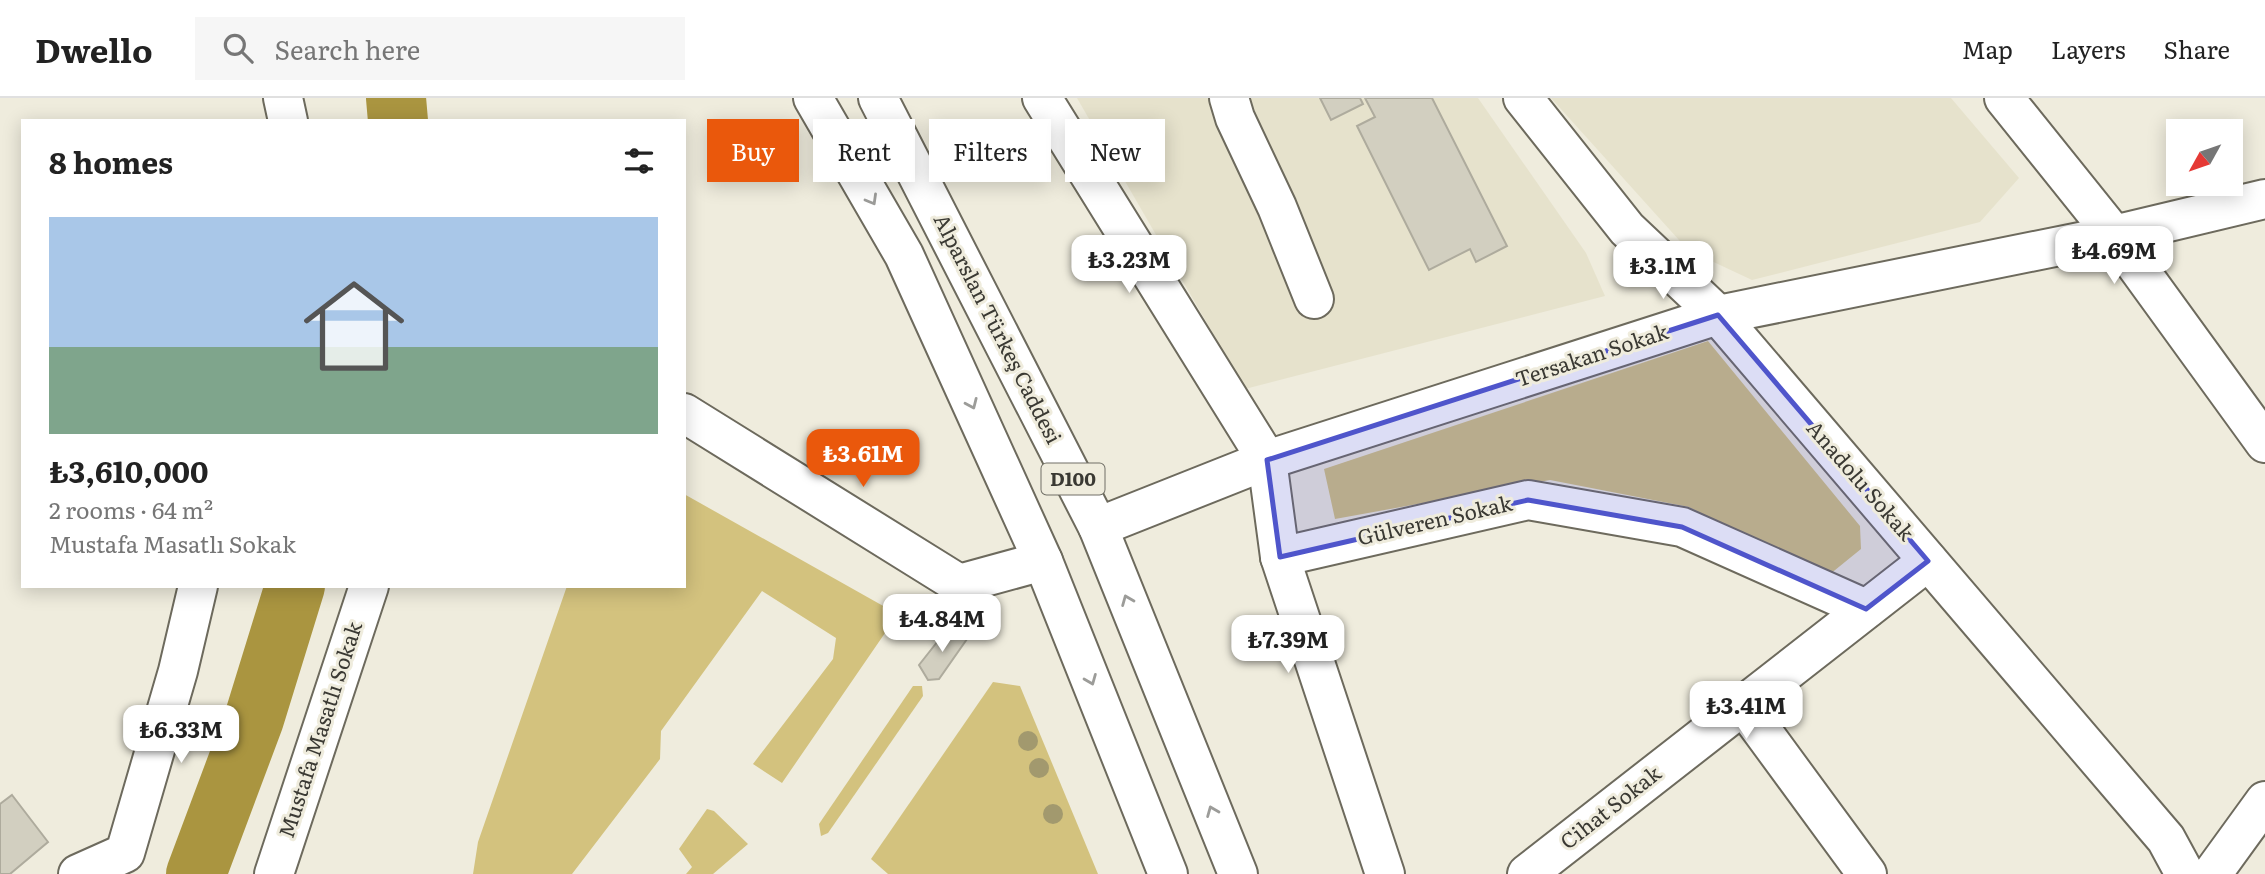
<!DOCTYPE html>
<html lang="en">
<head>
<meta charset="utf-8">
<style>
  body { margin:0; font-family:Literata,serif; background:#f6f6f6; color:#222; height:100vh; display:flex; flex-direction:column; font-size:26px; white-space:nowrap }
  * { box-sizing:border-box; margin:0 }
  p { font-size:23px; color:#767676 }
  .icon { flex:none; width:38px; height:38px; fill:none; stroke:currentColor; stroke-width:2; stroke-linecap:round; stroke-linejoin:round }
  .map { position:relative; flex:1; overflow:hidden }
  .drawer { position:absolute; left:21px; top:21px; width:665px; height:469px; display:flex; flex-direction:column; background:#fff; border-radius:0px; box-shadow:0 4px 18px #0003 }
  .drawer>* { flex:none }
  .guide { position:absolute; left:707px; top:21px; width:665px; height:63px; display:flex; gap:14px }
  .needle { width:46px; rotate:230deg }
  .tools { position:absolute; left:2166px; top:21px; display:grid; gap:14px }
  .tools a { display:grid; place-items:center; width:77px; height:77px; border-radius:0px; background:#fff; box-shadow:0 4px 18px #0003; font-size:35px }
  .price { position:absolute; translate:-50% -60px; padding:0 16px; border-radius:14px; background:#fff; color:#222; font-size:23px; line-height:46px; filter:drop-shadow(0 2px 4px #0008) }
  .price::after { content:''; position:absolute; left:50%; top:42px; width:21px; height:16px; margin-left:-10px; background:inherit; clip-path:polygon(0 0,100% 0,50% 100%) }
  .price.selected { background:#ea580c; color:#fff }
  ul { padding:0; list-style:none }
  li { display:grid; align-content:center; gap:14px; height:371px; padding:0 28px }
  li span { display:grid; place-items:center; height:217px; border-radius:0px; color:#555 }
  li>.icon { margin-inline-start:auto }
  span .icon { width:126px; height:126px; fill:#fffc; stroke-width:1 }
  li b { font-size:30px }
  h2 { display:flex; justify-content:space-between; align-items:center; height:84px; padding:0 28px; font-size:30px }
  .pill { padding:0 24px; border-radius:0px; background:#fff; box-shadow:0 4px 18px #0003; font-size:24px; line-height:63px }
  .pill.selected { background:#ea580c; color:#fff }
  header { display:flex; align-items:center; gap:42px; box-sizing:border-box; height:98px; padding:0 35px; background:#fff; border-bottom:2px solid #e0e0e0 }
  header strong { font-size:33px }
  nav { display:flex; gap:38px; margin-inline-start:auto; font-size:24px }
  .search { width:490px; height:63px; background:#f6f6f6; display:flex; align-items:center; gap:18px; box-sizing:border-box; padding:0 24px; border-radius:0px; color:#767676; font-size:26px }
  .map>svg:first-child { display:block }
</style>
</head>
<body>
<header>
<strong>Dwello</strong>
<div class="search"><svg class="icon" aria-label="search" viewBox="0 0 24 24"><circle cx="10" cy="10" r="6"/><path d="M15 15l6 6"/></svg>Search here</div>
<nav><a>Map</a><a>Layers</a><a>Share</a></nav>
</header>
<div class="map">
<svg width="2265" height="776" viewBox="0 0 2265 776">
  <rect width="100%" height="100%" fill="#efecdd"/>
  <!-- built -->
  <g fill="#e6e2cc">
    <polygon points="1077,0 1478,0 1586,155 1605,198 1245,291"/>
    <polygon points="1551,0 1951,0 2019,80 1980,124 1752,182 1688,152"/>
  </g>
  <!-- green -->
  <g fill="#d3c27e">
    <polygon points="1708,243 1860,428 1861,451 1824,481 1689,409 1550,382 1335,421 1324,371"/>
    <polygon points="684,396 885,509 885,535 782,685 753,666 833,561 836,540 762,493 661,633 660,661 572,776 473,776 478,744 567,488 684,488"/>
    <polygon points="993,584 1020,588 1098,776 888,776 871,761"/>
    <polygon points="913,588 922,588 923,598 828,735 821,738 819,726"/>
    <polygon points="707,711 714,713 748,746 713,776 686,776 692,769 679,751"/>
  </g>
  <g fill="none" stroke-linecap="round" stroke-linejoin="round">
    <!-- river -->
    <g stroke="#aa9540" stroke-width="60">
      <polyline points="396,0 398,23"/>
      <polyline points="196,776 254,621 295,488"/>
    </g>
  </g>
  <!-- building -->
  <g fill="#d2cfc0" stroke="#aeab9d" stroke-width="2">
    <polygon points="1320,0 1360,0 1363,6 1331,22"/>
    <polygon points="1365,0 1432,0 1507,148 1476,164 1470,151 1429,172 1357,28 1375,19"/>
    <polygon points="949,529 967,541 939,581 928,582 919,567"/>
    <polygon points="12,697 48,744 10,776 0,776 0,706"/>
  </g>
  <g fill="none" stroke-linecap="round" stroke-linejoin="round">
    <!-- minor casing -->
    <g stroke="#6d6a5d" stroke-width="42">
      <g id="minor">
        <polyline points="283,0 288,23"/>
        <polyline points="1042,0 1267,362 1280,459 1385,776"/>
        <polyline points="1229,0 1235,20 1277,109 1314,201"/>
        <polyline points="1523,0 1627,131 1718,217 2166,741 2185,776"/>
        <polyline points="2004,0 2114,137 2265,345"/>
        <polyline points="684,315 959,486 1043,463"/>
        <polyline points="1098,429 1267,362 1718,217 2114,137 2265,101"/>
        <polyline points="1280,459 1528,402 1682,429 1866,511"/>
        <polyline points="1743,607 1867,776"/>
        <polyline points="78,776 125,755 178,573 198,488"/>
        <polyline points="274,776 369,488"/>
        <polyline points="1527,776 1928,463"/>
        <polyline points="2212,776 2265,703"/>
      </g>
    </g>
    <!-- highway casing -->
    <g stroke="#6d6a5d" stroke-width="42">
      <g id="highway">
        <polyline points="813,0 904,157 1043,463 1168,776"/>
        <polyline points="878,0 1098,429 1238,776"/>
      </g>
    </g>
    <!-- minor -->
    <use href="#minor" stroke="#fff" stroke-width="38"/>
    <!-- highway -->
    <use href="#highway" stroke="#fff" stroke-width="38"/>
  </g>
  <!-- trees -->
  <g fill="#a2996e">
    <circle cx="1028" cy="643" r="10"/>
    <circle cx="1039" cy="670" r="10"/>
    <circle cx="1053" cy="716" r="10"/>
  </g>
  <!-- one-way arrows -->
  <defs><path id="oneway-chevron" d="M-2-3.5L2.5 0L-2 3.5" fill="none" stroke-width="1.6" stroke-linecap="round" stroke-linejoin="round" transform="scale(1.75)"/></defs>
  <g stroke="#9c9c99">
    <use href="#oneway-chevron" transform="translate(872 102) rotate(60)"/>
    <use href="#oneway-chevron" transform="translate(972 306) rotate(66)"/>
    <use href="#oneway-chevron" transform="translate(1127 502) rotate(-112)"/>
    <use href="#oneway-chevron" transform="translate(1091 582) rotate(68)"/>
    <use href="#oneway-chevron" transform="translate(1212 713) rotate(-112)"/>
  </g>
  <!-- marked area -->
  <path fill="#4f55cb" fill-opacity="0.2" stroke="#4f55cb" stroke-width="5" stroke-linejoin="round" d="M 1718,217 L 1928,463 L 1866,511 L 1682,429 L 1528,402 L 1280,459 L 1267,362 Z"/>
  <g text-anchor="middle" stroke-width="6" stroke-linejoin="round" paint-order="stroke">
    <!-- shield labels -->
    <rect fill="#efecdd" stroke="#706f66" stroke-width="2" x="1041.5" y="365.5" width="63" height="31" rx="5"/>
    <g font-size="19" font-weight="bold" fill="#3a3933">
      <text x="1073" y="388">D100</text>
    </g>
    <!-- street labels -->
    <g font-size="21" fill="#3a3933" stroke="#efecdd">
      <text transform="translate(997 231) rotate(63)" y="7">Alparslan Türkeş Caddesi</text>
      <text transform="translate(1592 258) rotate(-18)" y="7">Tersakan Sokak</text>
      <text transform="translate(1860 383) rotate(49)" y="7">Anadolu Sokak</text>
      <text transform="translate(1435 423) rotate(-13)" y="7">Gülveren Sokak</text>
      <text transform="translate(321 632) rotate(-72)" y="7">Mustafa Masatlı Sokak</text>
      <text transform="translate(1611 710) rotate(-38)" y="7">Cihat Sokak</text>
    </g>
  </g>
</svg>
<div class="tools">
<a><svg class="needle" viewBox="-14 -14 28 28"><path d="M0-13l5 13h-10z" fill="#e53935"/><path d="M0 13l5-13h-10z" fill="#767676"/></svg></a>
</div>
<b class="price" style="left:2114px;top:188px">₺4.69M</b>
<b class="price" style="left:1129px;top:197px">₺3.23M</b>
<b class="price" style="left:1663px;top:203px">₺3.1M</b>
<b class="price selected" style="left:863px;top:391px">₺3.61M</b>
<b class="price" style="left:942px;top:556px">₺4.84M</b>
<b class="price" style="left:1288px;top:577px">₺7.39M</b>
<b class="price" style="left:1746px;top:643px">₺3.41M</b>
<b class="price" style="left:181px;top:667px">₺6.33M</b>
<div class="guide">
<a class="pill selected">Buy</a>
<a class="pill">Rent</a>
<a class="pill">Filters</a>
<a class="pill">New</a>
</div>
<section class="drawer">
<h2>8 homes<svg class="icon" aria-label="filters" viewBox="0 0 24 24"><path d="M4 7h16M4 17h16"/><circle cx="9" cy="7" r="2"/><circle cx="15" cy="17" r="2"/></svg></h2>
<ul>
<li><span style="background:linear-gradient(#a9c7e8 60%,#7fa58c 0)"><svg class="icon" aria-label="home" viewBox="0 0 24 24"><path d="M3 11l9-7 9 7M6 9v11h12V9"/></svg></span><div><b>₺3,610,000</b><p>2 rooms · 64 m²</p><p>Mustafa Masatlı Sokak</p></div></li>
</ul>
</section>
</div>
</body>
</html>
